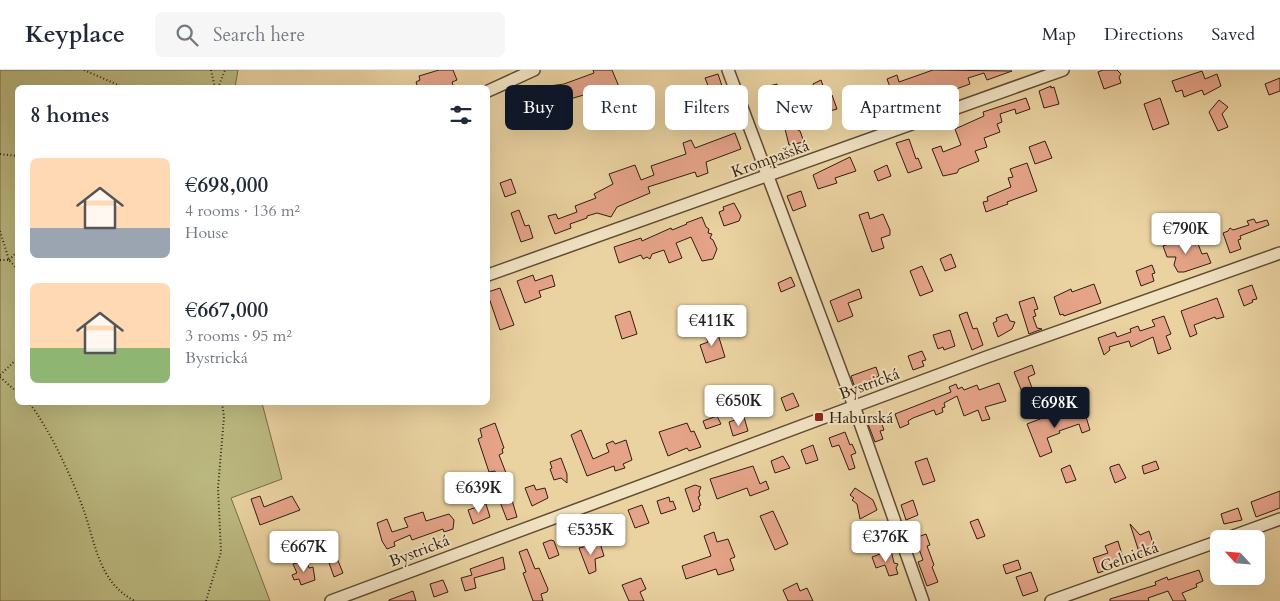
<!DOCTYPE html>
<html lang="en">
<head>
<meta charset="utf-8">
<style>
  body { margin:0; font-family:Cardo,serif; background:#f6f6f7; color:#1f2937; height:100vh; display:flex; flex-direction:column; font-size:19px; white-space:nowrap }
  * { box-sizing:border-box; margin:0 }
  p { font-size:16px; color:#747a83 }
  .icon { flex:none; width:28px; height:28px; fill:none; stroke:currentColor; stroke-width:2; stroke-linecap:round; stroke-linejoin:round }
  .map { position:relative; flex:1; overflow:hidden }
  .details { position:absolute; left:15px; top:15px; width:475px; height:320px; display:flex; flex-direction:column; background:#fff; border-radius:8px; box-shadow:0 5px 20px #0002 }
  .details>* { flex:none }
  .hud { position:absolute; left:505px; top:15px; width:475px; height:45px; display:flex; gap:10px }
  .needle { width:32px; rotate:296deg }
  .tools { position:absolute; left:1210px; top:460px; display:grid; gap:10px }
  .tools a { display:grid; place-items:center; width:55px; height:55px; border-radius:8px; background:#fff; box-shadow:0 5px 20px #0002; font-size:25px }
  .price { position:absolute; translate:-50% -42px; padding:0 11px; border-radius:5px; background:#fff; color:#222; font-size:16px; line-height:32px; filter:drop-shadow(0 1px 2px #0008) }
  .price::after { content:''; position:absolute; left:50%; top:30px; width:15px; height:11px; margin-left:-8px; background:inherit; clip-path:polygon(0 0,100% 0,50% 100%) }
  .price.selected { background:#111827; color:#fff }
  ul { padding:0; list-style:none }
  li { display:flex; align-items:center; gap:15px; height:125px; padding:0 15px }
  li span { display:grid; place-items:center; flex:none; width:140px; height:100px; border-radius:8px; color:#555 }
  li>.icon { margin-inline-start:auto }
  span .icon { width:60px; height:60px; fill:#fffc; stroke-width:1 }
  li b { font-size:21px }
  h2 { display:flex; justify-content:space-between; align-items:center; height:60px; padding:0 15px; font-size:21px }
  .tag { padding:0 18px; border-radius:8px; background:#fff; box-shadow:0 5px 20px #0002; font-size:18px; line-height:45px }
  .tag.selected { background:#111827; color:#fff }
  header { display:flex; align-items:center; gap:30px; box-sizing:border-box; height:70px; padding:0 25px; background:#fff; border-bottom:1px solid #e0e1e3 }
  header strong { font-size:24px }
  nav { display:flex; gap:28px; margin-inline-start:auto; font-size:18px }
  .search { width:350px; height:45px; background:#f6f6f7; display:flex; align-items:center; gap:12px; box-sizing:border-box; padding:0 18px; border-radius:8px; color:#747a83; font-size:19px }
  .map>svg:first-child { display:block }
</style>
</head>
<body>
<header>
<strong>Keyplace</strong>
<div class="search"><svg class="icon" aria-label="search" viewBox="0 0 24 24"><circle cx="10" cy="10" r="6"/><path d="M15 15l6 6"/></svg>Search here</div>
<nav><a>Map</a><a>Directions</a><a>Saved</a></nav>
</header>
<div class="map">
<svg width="1280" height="531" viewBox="0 0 1280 531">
  <rect width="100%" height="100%" fill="#ead2a1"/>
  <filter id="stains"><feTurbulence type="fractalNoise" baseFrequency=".004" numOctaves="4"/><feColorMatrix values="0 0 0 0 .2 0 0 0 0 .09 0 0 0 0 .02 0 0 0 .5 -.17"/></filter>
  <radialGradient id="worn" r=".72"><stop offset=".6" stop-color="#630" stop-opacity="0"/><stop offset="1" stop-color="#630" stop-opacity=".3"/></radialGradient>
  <!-- green -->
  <polygon fill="#bcba81" stroke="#766c48" points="0,0 238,0 235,17 18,18 18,332 262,333 282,409 231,428 270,531 0,531"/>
  <!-- building -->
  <g fill="#e5a388" stroke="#311e10">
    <polygon points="439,0 453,0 457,10 452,12 454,18 418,18 416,12 420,10 419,6"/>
    <polygon points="593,0 612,0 622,24 618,25 623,35 610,41 601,20 563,31 559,29 534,41 539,54 524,59 516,28 549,16 564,14 594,3"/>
    <polygon points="933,0 1012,1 987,10 984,3 968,8 970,14 942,24 940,21 904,33 906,44 897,47 892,35 857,47 860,53 853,56 846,38 852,36 847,22 854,19 858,30 890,17 887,9 897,5 899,12"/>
    <polygon points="1103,0 1117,0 1121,4 1119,7 1121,13 1104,19 1098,2"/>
    <polygon points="1202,1 1205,9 1217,4 1221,16 1204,25 1202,20 1184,27 1182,20 1176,22 1172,11"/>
    <polygon points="718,4 723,19 720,20 722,25 713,28 705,8"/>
    <polygon points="1280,8 1280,21 1269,25 1265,14"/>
    <polygon points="821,10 827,27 832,25 837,39 811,46 812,51 805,53 798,34 818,28 813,14"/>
    <polygon points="777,14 781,28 773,31 769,16"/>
    <polygon points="1051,16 1051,18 1054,17 1059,34 1044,38 1039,21"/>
    <polygon points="1026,28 1030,39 1016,44 1015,39 1000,44 1002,52 997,54 1000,62 984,68 987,77 975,81 979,91 959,99 957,103 943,106 932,79 941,76 943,82 961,75 955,59 984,46 983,42"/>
    <polygon points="1160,28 1169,54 1153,60 1144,34"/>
    <polygon points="1219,30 1228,37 1222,44 1228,57 1218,61 1209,42"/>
    <polygon points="794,58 800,61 804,72 789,75 785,59"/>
    <polygon points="735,63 741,79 706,92 708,103 697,107 695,102 648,117 650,123 617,137 611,147 597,143 587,146 587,148 570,154 571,158 555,164 548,146 556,144 558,149 577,142 575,136 596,128 594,124 613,114 609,104 635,95 641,110 654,105 651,96 686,84 683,73 691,70 695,78"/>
    <polygon points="909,69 916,89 918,88 922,98 908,103 896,73"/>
    <polygon points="1045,71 1052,88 1035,94 1029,77"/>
    <polygon points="850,87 856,101 835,108 837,113 818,119 813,105"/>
    <polygon points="1027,93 1037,121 1007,132 1008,134 986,142 983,132 988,131 987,127 1011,117 1008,108 1013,107 1010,99"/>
    <polygon points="887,95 891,106 878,111 874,101"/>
    <polygon points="511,109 516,123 505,127 500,113"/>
    <polygon points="801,121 806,136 793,141 787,126"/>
    <polygon points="734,133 741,146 739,151 724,156 719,142 724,140 723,137"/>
    <polygon points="519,140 525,156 529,155 533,168 521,172 511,143"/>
    <polygon points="868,142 870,149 883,144 890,160 890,165 881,168 884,178 872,182 859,145"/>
    <polygon points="702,147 706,157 709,159 708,163 712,164 710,168 713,170 717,179 713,189 702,191 691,167 676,173 682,188 669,193 664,180 652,184 650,189 647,187 643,189 641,185 619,193 614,177 641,168 642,171 671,158 672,160 687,154 686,153"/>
    <polygon points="1254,149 1256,153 1267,150 1269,155 1240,166 1241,169 1238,170 1241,179 1230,183 1223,163 1228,161 1230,158 1233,160 1249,155 1247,151"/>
    <polygon points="1182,169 1184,173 1193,170 1195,175 1198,174 1202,184 1207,183 1211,193 1184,202 1178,202 1174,195 1176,187 1167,187 1163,176"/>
    <polygon points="951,184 956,197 945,201 940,189"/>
    <polygon points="1152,195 1155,203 1152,204 1154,211 1141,216 1136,201"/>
    <polygon points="922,196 933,221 920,226 910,201"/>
    <polygon points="533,205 535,211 552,205 555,216 539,221 541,227 525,233 517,211"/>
    <polygon points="791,207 795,216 781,222 778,213"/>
    <polygon points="1094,214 1101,233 1064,246 1063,244 1060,245 1054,227 1071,219 1072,222"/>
    <polygon points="1252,215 1257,229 1252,230 1253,232 1244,236 1238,220"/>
    <polygon points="500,218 514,255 500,260 488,225 488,222"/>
    <polygon points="859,219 862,228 848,233 853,246 838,252 830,231"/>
    <polygon points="1034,227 1038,239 1034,240 1036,246 1033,247 1037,258 1042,259 1029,264 1019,232"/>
    <polygon points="1217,228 1224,247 1216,249 1215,247 1194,255 1197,264 1190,267 1181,241"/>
    <polygon points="630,241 637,264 622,269 615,246"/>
    <polygon points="967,242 973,259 977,258 983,275 972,280 959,245"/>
    <polygon points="1007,244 1010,251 1015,252 1012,259 998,267 993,253 997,251 996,248"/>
    <polygon points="1164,246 1171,264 1166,266 1171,279 1158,284 1153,267 1131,277 1129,271 1109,277 1110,280 1104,285 1098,268 1115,262 1117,267 1131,262 1130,259 1138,256 1140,261 1155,256 1152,250"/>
    <polygon points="716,258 725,287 706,293 700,275 708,272 704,262"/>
    <polygon points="950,260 955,276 944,280 943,277 938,279 933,265"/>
    <polygon points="922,281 926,290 922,291 924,296 913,300 908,286"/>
    <polygon points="1032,295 1035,304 1028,307 1032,318 1022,322 1014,302"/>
    <polygon points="876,297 879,306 869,310 871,315 856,321 851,306"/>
    <polygon points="999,313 1006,331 985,337 990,349 982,351 978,340 964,346 957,326 944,333 945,337 942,338 943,342 936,345 934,340 913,348 908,351 909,354 900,358 895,344 951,322 949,317 956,314 958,319 962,317 964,320 977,315 979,320"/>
    <polygon points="793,323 799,336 786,341 781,328"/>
    <polygon points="1084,340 1090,360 1082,363 1079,354 1059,361 1060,363 1047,368 1052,382 1040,387 1027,354 1053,344 1055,349"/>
    <polygon points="717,346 721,354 706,359 703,351"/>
    <polygon points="744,347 748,361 733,366 729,352"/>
    <polygon points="880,349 884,360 880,361 883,369 875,372 868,354"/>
    <polygon points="495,353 504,378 502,379 503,383 499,385 506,403 497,407 495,401 489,402 478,369 482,367 480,359"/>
    <polygon points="687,353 691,362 694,361 701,377 689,381 687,378 668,386 659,362"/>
    <polygon points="581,360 593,389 609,382 606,374 613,371 615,374 626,370 632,390 623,394 625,398 615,401 614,396 587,406 571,365"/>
    <polygon points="845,362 850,375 852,374 856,383 851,385 855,398 849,400 839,375 832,377 829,368"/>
    <polygon points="813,375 818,390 806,394 801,380"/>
    <polygon points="783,386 790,398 775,403 771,391"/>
    <polygon points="561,388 567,404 567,413 561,408 554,410 550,399 552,398 550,392"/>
    <polygon points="927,388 935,411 923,415 915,392"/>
    <polygon points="1156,391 1159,399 1144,404 1142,396"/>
    <polygon points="1119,394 1126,408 1115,413 1110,399 1110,397"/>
    <polygon points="1070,395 1076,410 1066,413 1061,399"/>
    <polygon points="753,396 760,414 766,411 769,419 750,426 747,418 717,429 710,409"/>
    <polygon points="534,415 536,420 545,418 548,428 532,436 525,418"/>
    <polygon points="695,415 701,417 699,422 700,426 698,427 701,435 699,436 700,439 693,442 685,419"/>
    <polygon points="855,418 873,430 877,440 860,449 857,434 852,430 854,428 850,425"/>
    <polygon points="509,420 517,447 507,450 497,424"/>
    <polygon points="1280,421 1280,438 1256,447 1251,432"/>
    <polygon points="260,426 264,437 292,426 300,440 260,455 251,429"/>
    <polygon points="669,427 670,432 673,431 676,439 661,444 657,431"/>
    <polygon points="913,430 918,445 906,450 901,435"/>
    <polygon points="486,434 490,447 473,454 468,440"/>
    <polygon points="642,435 649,453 635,458 628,440"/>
    <polygon points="1238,438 1242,450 1224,454 1221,444"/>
    <polygon points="773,441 788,474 775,480 760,446"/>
    <polygon points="423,442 426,451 449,444 454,450 453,459 444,462 443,459 412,470 410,465 394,472 395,476 387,479 382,471 377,453 387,449 392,462 408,457 404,448"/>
    <polygon points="978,449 985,466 977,469 970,452"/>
    <polygon points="612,451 614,458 620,456 624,468 617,470 616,467 606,471 601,455"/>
    <polygon points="1130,454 1140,465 1149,461 1155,479 1140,485"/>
    <polygon points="714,462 717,472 728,469 735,487 730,489 734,500 718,505 716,499 686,509 682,496 711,486 704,466"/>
    <polygon points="926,464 930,475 927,476 934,495 932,497 938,512 927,516 918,492 923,490 915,468"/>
    <polygon points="551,470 554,471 559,485 549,489 543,473"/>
    <polygon points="1118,471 1124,491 1106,497 1107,500 1098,503 1093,488 1108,483 1105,476"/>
    <polygon points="600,473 604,486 595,489 596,501 589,504 579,478"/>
    <polygon points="527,479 535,499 539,498 548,519 547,522 541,524 543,531 533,531 523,503 526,502 519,482"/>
    <polygon points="891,480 894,493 898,494 896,498 898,504 889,506 885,495 876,498 872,487"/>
    <polygon points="336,486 343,503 334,507 328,490"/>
    <polygon points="503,487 505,499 474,508 476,518 465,521 461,508 472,505 470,499"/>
    <polygon points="306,490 309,498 313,497 315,510 301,515 299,509 294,510 292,505 297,503 293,494"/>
    <polygon points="1018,490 1021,499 1006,504 1003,495"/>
    <polygon points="1199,500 1203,511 1196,514 1197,517 1182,523 1186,531 1173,531 1168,521 1148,528 1149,531 1110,531 1110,529 1156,515 1155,512 1167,507 1168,510"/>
    <polygon points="1031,502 1038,521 1023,526 1016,507"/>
    <polygon points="641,508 646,519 640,522 644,531 629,531 622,515"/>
    <polygon points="443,510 448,522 434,527 430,514"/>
    <polygon points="797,513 800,521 807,518 813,531 788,531 783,520"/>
    <polygon points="413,521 416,531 389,531 389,530"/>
  </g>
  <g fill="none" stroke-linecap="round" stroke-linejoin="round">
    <!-- minor casing -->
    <g stroke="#5f4b34" stroke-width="14">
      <g id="minor">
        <polyline points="728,0 854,336 923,531"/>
        <polyline points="488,21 534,0"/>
        <polyline points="488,205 1063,0"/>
        <polyline points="1225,469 1280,449"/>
        <polyline points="331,531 984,288 1280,183"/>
        <polyline points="1051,531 1219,471"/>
      </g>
    </g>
    <!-- path -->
    <g stroke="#311e10" stroke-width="2" stroke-dasharray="1 2.5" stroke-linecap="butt">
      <polyline points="84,0 125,18"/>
      <polyline points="211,0 215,18"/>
      <polyline points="218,18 225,0"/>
      <polyline points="0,84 18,86"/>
      <polyline points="0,161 9,190 18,200"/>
      <polyline points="0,190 9,190"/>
      <polyline points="9,190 18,181"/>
      <polyline points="0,305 18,288"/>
      <polyline points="0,307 18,323"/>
      <path d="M 28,332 C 48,355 74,412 84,441 C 96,475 99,513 135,531"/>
      <polyline points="206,531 221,482 218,418 224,347 222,332"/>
    </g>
    <!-- minor -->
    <use href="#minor" stroke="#f1e2c2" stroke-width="11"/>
  </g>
  <!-- markers -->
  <rect fill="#8f2418" stroke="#f1e2c2" stroke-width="2" x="814" y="342" width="10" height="10" rx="2.5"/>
  <g text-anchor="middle" stroke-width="4" stroke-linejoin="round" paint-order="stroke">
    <!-- street labels -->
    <g font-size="16" fill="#311e10" stroke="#f1e2c2">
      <text transform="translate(770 88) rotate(-20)" y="6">Krompašská</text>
      <text transform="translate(869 313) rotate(-20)" y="6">Bystrická</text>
      <text transform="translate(419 480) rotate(-21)" y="6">Bystrická</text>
      <text transform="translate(1129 486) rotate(-20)" y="6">Gelnická</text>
    </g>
    <!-- poi labels -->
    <g font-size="16" fill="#311e10" stroke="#f1e2c2" text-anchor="start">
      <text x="829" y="353">Haburská</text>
    </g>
  </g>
  <rect width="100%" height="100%" filter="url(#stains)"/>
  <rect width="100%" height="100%" fill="url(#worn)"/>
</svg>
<div class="tools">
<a><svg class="needle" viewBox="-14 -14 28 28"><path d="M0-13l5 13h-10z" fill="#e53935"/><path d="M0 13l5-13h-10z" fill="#747a83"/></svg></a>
</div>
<b class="price" style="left:1186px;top:185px">€790K</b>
<b class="price" style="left:712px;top:277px">€411K</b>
<b class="price" style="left:739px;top:357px">€650K</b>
<b class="price selected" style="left:1055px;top:359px">€698K</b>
<b class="price" style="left:479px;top:444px">€639K</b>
<b class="price" style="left:591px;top:486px">€535K</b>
<b class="price" style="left:886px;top:493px">€376K</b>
<b class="price" style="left:304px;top:503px">€667K</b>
<div class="hud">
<a class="tag selected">Buy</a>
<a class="tag">Rent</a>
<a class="tag">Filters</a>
<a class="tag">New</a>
<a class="tag">Apartment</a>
</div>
<section class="details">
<h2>8 homes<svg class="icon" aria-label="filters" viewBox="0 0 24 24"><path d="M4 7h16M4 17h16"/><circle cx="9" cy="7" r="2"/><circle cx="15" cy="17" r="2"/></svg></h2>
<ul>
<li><span style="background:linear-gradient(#ffd9b3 70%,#9aa5b1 0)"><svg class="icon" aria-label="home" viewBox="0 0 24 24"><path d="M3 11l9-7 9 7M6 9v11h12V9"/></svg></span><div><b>€698,000</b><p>4 rooms · 136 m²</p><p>House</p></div></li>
<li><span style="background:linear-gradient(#ffd9b3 65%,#8fb573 0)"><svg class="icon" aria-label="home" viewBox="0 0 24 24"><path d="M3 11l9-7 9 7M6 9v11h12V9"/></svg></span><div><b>€667,000</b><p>3 rooms · 95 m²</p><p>Bystrická</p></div></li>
</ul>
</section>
</div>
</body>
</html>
